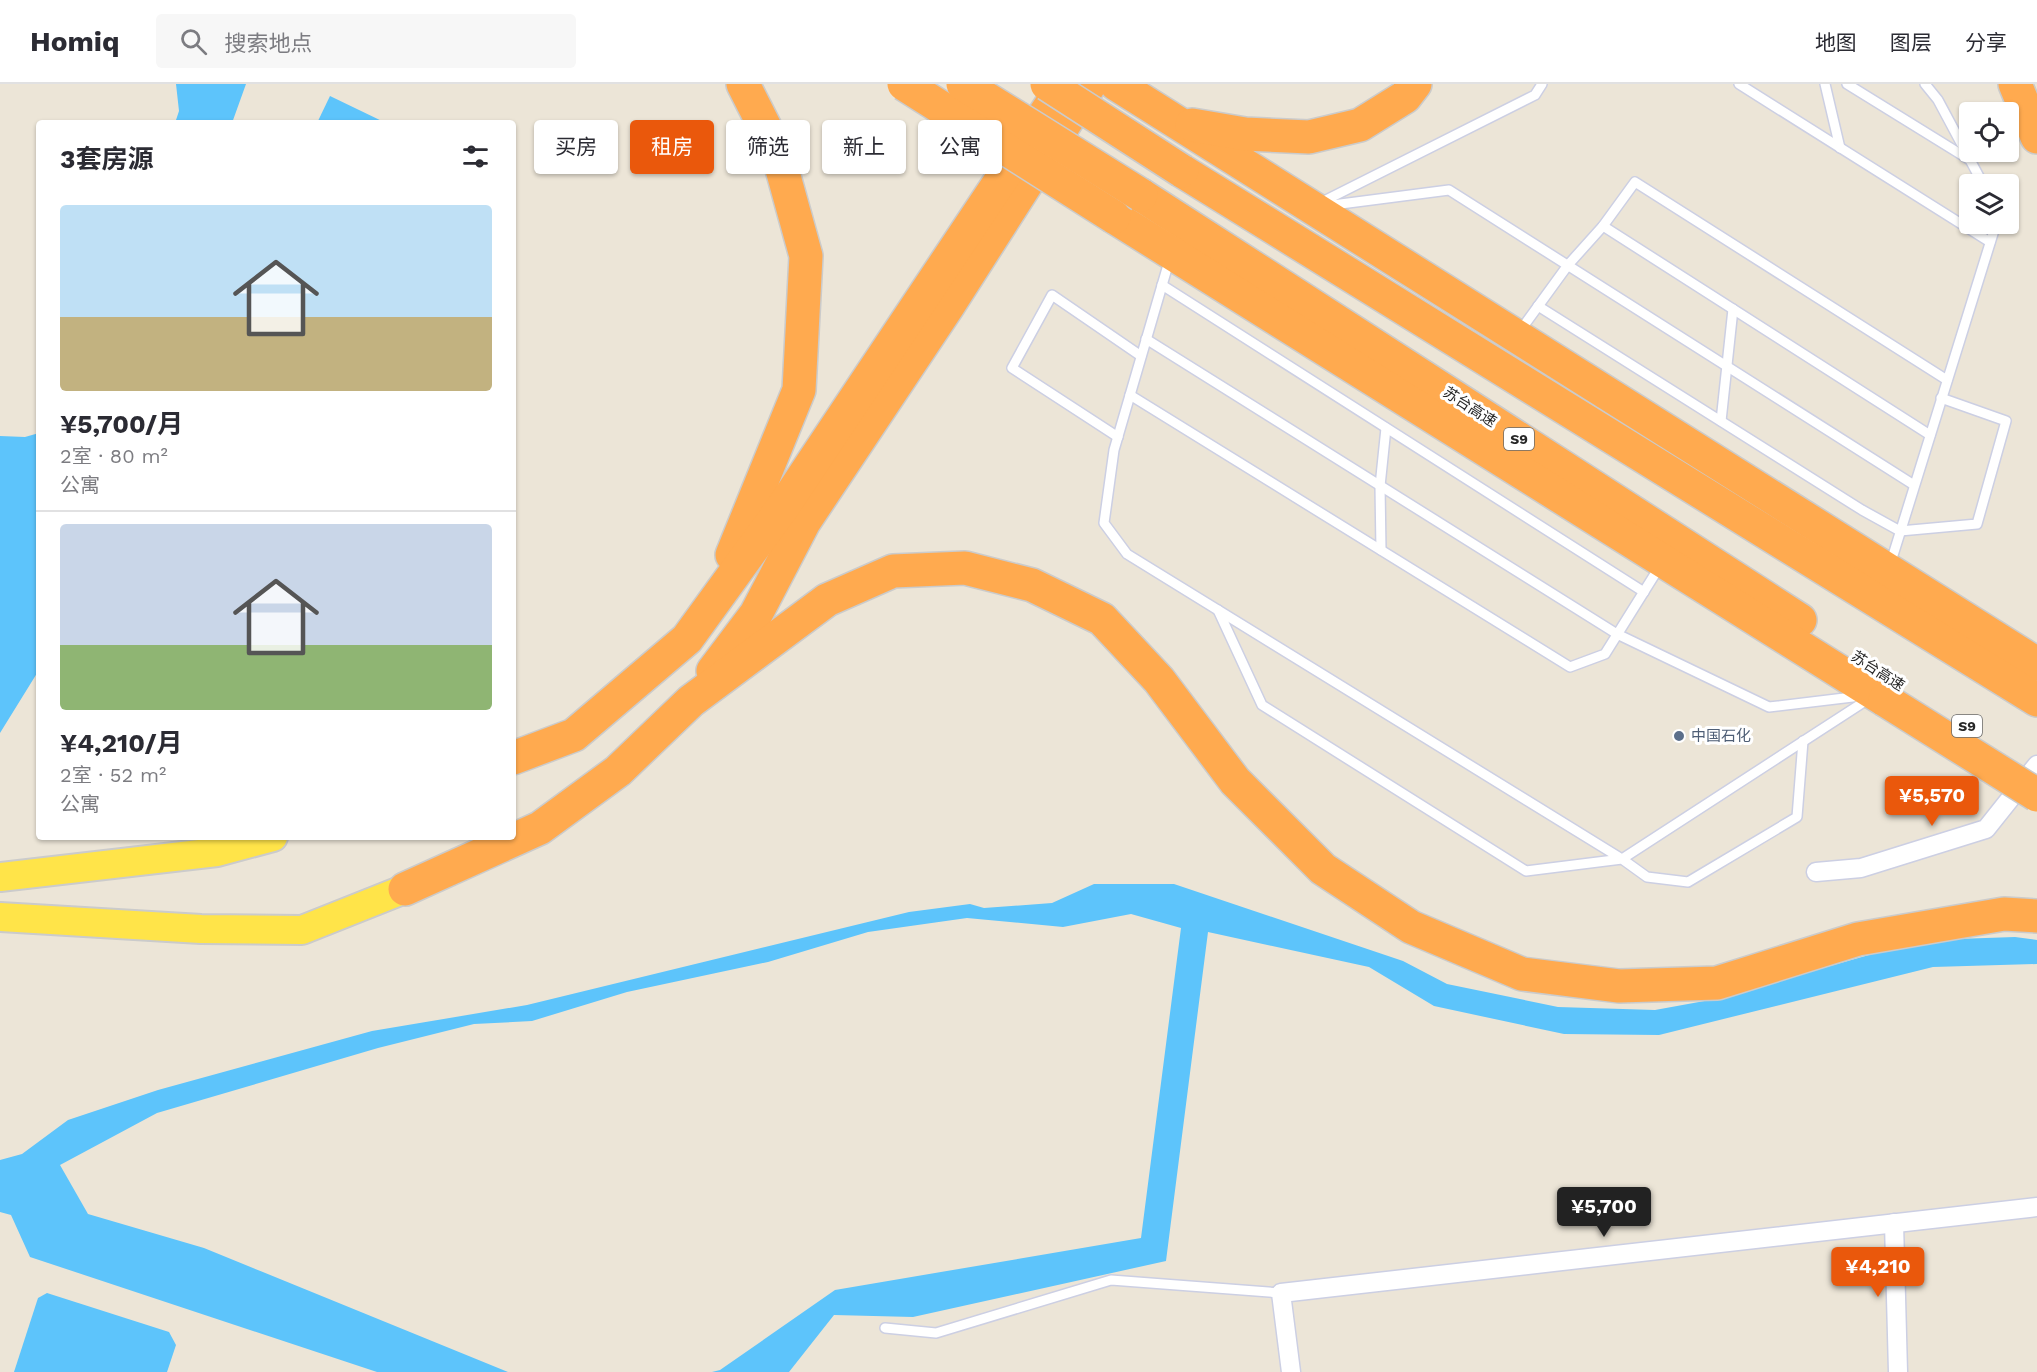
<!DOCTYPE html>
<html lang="zh">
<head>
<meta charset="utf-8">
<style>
  body { margin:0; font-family:"Work Sans","Noto Sans SC",sans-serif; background:#f7f7f7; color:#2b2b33; height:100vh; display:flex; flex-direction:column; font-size:22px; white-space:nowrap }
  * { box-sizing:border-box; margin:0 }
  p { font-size:20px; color:#7c7c81 }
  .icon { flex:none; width:33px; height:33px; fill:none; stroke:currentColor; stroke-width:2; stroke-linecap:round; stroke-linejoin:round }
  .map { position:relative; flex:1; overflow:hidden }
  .details { position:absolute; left:36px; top:36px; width:480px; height:720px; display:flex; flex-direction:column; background:#fff; border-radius:6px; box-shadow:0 2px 4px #0004 }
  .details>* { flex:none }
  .top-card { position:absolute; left:534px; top:36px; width:570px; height:54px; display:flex; gap:12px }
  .fabs { position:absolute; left:1959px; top:18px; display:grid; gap:12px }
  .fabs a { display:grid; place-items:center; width:60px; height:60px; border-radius:6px; background:#fff; box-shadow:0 2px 4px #0004; font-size:30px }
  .price { position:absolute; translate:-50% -51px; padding:0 14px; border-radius:6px; background:#ea580c; color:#fff; font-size:20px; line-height:39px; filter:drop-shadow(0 2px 3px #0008) }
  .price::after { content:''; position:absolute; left:50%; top:36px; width:18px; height:14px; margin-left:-9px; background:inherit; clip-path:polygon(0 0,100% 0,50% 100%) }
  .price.on { background:#222; color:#fff }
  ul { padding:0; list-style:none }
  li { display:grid; align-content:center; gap:12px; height:318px; padding:0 24px }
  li+li { border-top:2px solid #e1e1e2 }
  li span { display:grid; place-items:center; height:186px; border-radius:6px; color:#555 }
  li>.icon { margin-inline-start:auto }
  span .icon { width:108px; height:108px; fill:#fffc; stroke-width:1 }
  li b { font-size:26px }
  h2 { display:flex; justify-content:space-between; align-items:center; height:72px; padding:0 24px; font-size:26px }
  .chip { padding:0 21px; border-radius:6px; background:#fff; box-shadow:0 2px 4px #0004; font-size:21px; line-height:54px }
  .chip.on { background:#ea580c; color:#fff }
  header { display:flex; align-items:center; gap:36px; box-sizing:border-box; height:84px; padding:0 30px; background:#fff; border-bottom:2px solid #e1e1e2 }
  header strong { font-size:28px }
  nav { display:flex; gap:33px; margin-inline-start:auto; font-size:21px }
  .search { width:420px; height:54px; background:#f7f7f7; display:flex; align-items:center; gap:15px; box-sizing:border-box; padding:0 21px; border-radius:6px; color:#7c7c81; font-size:22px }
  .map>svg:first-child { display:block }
</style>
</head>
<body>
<header>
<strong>Homiq</strong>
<div class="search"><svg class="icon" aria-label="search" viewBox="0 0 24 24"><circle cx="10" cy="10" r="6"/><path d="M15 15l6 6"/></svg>搜索地点</div>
<nav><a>地图</a><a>图层</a><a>分享</a></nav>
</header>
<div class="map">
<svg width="2037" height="1288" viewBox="0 0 2037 1288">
  <rect width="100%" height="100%" fill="#ece5d7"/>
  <!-- water -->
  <g fill="#5dc4fb">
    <polygon points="176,0 246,0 232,39 175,39 179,27"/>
    <polygon points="330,12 386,39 317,39"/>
    <polygon points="39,349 39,586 0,649 0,352 25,353"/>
    <polygon points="1094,800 1174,800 1403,877 1447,900 1558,923 1655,926 1710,916 1876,869 1956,855 2015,853 2037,856 2037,880 1933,883 1659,951 1564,950 1434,922 1369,883 1208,848 1166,1177 913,1233 834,1231 789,1288 712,1288 720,1286 835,1206 1141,1154 1181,844 1131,830 1063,843 967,834 868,848 768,878 627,908 532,937 474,940 378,964 157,1029 60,1081 88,1130 204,1164 508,1288 377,1288 30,1173 11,1131 0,1128 0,1076 22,1070 68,1036 158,1006 372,947 527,921 909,828 970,820 984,824 1052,819"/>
    <polygon points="47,1209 169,1248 176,1261 167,1288 14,1288 38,1214"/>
  </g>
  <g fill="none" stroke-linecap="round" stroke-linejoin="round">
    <!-- lane casing -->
    <g stroke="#cccfe3" stroke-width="12">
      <g id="lane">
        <polyline points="1739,0 1990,158"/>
        <polyline points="1825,0 1840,64"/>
        <polyline points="1847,0 1970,76"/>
        <polyline points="1925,0 1938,16 1983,100"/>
        <polyline points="1318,120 1535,11 1542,0"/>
        <polyline points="1325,122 1449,106 1914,401"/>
        <polyline points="1603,142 1930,351"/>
        <polyline points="1170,174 1114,366 1104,439 1127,470 1622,775 1870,614"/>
        <polyline points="1162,201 1644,508"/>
        <polyline points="1538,222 1862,426 1900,447 1977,440 2006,337 1941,314"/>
        <polyline points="1520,247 1568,181 1603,142 1635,98 1947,296"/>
        <polyline points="1146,255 1617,550 1769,623 1861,612"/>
        <polyline points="1130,311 1570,583 1605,570 1660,482"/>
        <polyline points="1721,337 1733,225"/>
        <polyline points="1118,353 1012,284 1052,211 1141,272"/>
        <polyline points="1381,466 1380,402 1386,344"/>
        <polyline points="1890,481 1996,140"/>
        <polyline points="1218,526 1262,621 1526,787 1622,775 1647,793 1688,798 1797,733 1803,657"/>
        <polyline points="885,1244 936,1249 1111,1196 1281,1209"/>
      </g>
    </g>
    <!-- street casing -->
    <g stroke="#cccfe3" stroke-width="21">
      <g id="street">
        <polyline points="1816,788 1861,784 1986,745 2037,681"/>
        <polyline points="1894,1139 1898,1288"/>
        <polyline points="1291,1288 1281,1209 2037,1123"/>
      </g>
    </g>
    <!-- primary casing -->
    <g stroke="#cbcbcb" stroke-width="32">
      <g id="primary">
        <polyline points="0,793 217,768 273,753"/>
        <polyline points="0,833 201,845 302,846 405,805"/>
      </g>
    </g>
    <!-- highway casing -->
    <g stroke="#cbcbcb" stroke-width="36">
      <g id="highway">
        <polyline points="1116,0 2037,580"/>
        <polyline points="2015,0 2037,53"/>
        <polyline points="1192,41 1245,50 1309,53 1360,41 1405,13 1415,0"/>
        <polyline points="1182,87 2037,616"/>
        <polyline points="1141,111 1800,536"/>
        <polyline points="1114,133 1885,616"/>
        <polyline points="732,471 799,306 806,172 777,67 743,0"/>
        <polyline points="713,587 756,530 804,438 948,222 1090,0"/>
        <polyline points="513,674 574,651 687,555 785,420 1065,0"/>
        <polyline points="405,805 540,744 618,687 691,617 827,516 893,487 965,484 1032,501 1102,535 1159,596 1235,697 1323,785 1411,843 1522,890 1619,902 1717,899 1858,855 2004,830 2037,832"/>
      </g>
    </g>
    <!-- lane -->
    <use href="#lane" stroke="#fff" stroke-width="9"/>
    <!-- street -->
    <use href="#street" stroke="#fff" stroke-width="18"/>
    <!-- primary -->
    <use href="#primary" stroke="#ffe449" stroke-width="28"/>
    <!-- highway -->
    <use href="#highway" stroke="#ffaa4f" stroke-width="33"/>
    <!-- highway-bridge casing -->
    <g stroke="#cbcbcb" stroke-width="36" stroke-linecap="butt">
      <g id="highway-bridge">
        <polyline points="904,0 1114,133"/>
        <polyline points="963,0 1141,111"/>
        <polyline points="1047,0 1182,87"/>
        <polyline points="1885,616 2037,711"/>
      </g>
    </g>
    <!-- highway-bridge -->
    <use href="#highway-bridge" stroke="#ffaa4f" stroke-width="33"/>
  </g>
  <!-- markers -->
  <circle fill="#5c6f8a" stroke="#fff" stroke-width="2" cx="1679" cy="652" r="6"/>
  <g text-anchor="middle" stroke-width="6" stroke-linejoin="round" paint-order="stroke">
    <!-- shield labels -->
    <g fill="#fff" stroke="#686868" stroke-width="1.5">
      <rect x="1504" y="344" width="30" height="22" rx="4.5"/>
      <rect x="1952" y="631" width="30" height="22" rx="4.5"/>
    </g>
    <g font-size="14" font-weight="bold" fill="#272727">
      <text x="1519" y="360">S9</text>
      <text x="1967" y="647">S9</text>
    </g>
    <!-- street labels -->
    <g font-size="15" fill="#272727" stroke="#fff">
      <text transform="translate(1470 323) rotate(33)" y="5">苏台高速</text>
      <text transform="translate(1878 587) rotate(33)" y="5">苏台高速</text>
    </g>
    <!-- service labels -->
    <g font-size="15" fill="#4e5e75" stroke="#fff" text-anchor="start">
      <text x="1691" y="657">中国石化</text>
    </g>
  </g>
</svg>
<div class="fabs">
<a><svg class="icon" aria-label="locate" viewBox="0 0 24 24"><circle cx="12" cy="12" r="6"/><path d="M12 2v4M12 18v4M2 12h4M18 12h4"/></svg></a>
<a><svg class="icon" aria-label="layers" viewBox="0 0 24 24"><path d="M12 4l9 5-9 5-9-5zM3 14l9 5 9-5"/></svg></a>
</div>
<b class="price" style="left:1932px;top:743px">¥5,570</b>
<b class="price on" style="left:1604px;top:1154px">¥5,700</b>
<b class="price" style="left:1878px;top:1214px">¥4,210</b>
<div class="top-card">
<a class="chip">买房</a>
<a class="chip on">租房</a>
<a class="chip">筛选</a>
<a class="chip">新上</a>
<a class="chip">公寓</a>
</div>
<section class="details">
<h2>3套房源<svg class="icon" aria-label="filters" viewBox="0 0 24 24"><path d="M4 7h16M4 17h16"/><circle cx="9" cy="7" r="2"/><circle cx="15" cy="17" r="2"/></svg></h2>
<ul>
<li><span style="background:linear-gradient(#bfe0f5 60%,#c2b280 0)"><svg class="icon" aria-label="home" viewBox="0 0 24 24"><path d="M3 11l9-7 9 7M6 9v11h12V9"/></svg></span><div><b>¥5,700/月</b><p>2室 · 80 m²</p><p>公寓</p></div></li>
<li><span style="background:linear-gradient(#c9d6e8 65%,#8fb573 0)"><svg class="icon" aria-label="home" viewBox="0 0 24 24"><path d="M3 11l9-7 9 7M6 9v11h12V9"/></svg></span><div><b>¥4,210/月</b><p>2室 · 52 m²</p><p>公寓</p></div></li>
</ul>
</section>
</div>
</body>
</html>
